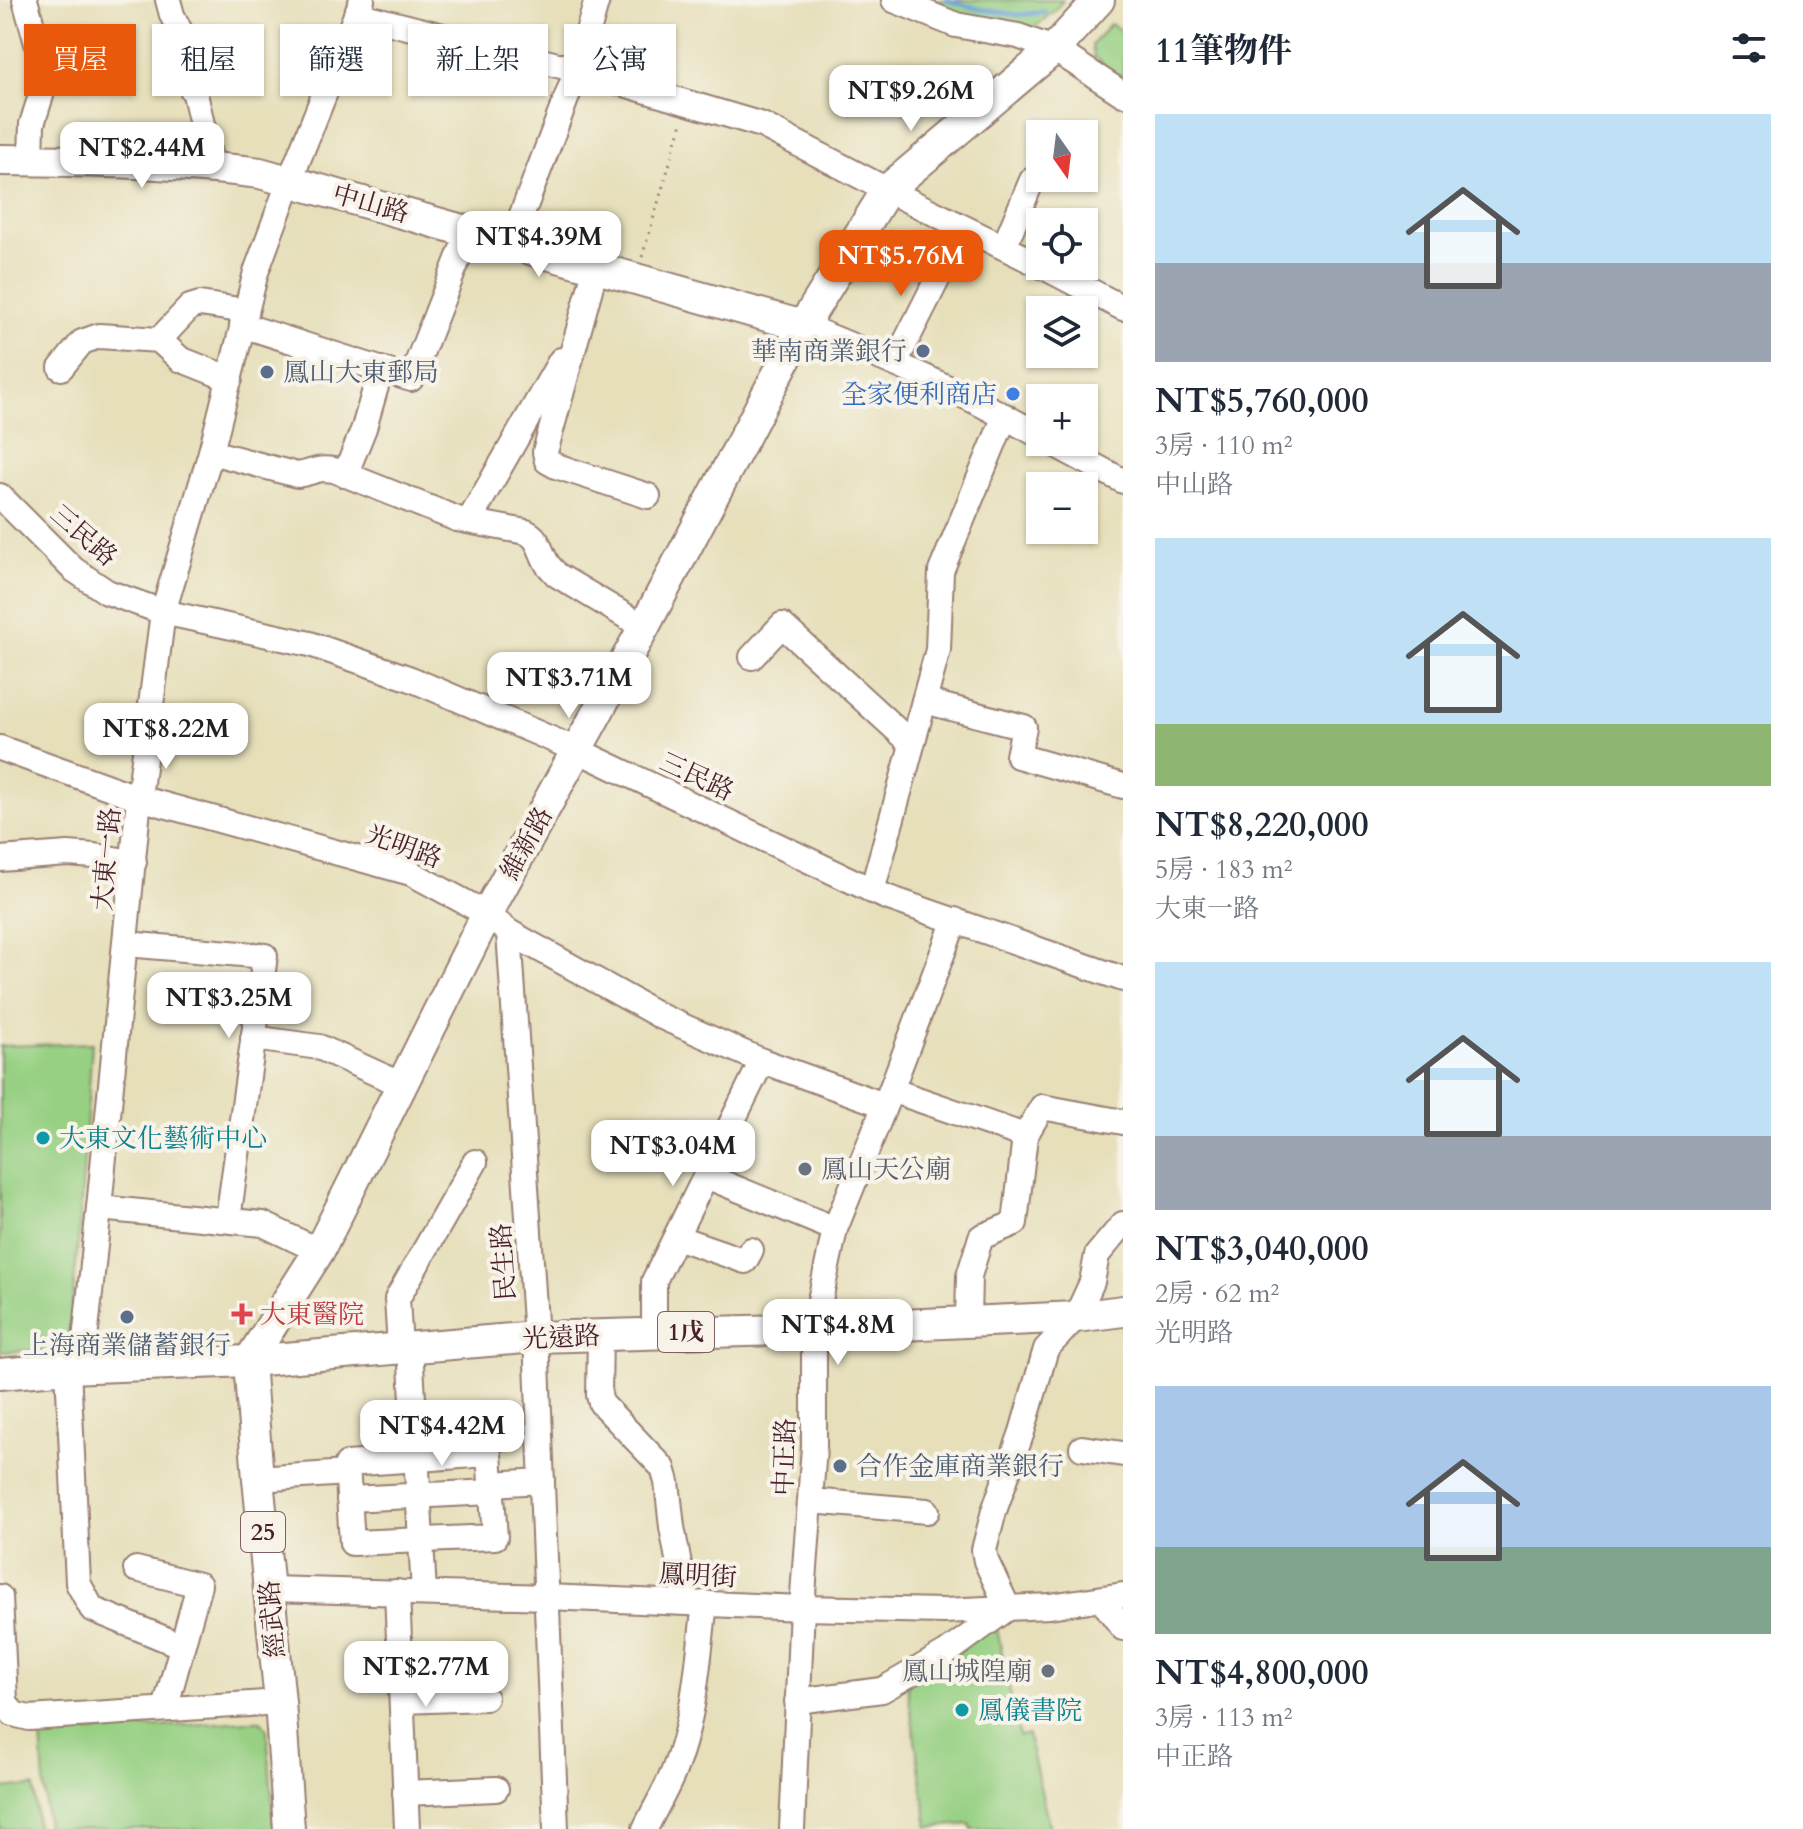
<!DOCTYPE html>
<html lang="zh-TW">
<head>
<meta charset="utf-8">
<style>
  body { margin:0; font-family:Cardo,"Noto Serif TC",serif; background:#f2f2f3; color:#1f2937; height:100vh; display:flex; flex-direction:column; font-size:30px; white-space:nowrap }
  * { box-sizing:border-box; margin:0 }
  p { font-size:26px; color:#747a83 }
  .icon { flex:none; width:44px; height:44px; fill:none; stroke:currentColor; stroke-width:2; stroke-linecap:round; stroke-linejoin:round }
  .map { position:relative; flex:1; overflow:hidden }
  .details { display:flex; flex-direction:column; background:#fff; width:680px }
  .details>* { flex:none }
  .hud { position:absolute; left:24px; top:24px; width:760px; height:72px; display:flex; gap:16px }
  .needle { width:52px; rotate:166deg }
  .fabs { position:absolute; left:1026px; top:120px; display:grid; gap:16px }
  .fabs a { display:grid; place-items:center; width:72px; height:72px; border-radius:0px; background:#fff; box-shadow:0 2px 6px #0004; font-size:40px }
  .price { position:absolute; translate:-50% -68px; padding:0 18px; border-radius:16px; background:#fff; color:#222; font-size:26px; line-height:52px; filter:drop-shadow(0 2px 4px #0008) }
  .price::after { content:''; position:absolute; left:50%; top:48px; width:24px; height:18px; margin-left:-12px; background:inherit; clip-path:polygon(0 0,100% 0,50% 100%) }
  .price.selected { background:#ea580c; color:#fff }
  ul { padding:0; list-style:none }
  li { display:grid; align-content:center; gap:16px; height:424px; padding:0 32px }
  li span { display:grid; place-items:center; height:248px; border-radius:0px; color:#555 }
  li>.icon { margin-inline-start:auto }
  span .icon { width:144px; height:144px; fill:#fffc; stroke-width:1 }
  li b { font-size:34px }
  h2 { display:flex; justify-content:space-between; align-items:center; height:96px; padding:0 32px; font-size:34px }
  .pill { padding:0 28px; border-radius:0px; background:#fff; box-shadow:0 2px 6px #0004; font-size:28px; line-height:72px }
  .pill.selected { background:#ea580c; color:#fff }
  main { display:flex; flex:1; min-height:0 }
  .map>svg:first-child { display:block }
</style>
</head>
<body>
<main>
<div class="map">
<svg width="1123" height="1829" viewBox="0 0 1123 1829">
  <rect width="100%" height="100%" fill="#f7f3e8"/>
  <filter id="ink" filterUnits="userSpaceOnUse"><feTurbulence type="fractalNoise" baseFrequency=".0125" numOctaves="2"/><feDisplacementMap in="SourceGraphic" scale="16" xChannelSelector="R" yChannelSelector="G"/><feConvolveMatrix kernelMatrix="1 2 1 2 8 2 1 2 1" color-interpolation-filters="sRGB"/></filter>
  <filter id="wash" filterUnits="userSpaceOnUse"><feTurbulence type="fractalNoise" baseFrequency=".006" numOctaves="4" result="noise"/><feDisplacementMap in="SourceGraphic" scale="32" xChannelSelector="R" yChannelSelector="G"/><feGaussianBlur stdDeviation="1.8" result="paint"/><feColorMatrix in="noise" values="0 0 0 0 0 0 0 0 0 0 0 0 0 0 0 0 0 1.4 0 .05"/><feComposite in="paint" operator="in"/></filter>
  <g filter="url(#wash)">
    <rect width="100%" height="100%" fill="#e6dfba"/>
    <!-- green -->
    <g fill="#97d083" stroke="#707857" stroke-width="2">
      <polygon points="910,0 1063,0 1056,9 1027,34"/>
      <polygon points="1110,24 1123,31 1123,79 1094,57 1092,45"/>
      <polygon points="92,1043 79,1231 68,1350 0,1352 0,1046"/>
      <polygon points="996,1624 1019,1736 1028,1735 1050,1829 972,1829 970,1824 928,1827 907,1685"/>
      <polygon points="248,1721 261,1721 267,1729 274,1829 47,1829 41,1735"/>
      <polygon points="34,1786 37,1829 0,1829 0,1789"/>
    </g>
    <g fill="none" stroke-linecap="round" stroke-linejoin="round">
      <!-- stream -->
      <polyline stroke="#689dd4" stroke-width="5" points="947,0 979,9 1017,15 1045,12"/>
    </g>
  </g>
  <g filter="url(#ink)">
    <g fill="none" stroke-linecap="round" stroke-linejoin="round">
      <!-- minor casing -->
      <g stroke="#987f72" stroke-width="28">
        <g id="minor">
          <polyline points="25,0 40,54 43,89 32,124 31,160"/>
          <polyline points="168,0 172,15 181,33 177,65 195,94 212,167"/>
          <polyline points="894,0 956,25 1018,36 1054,49 1123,94"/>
          <polyline points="356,14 577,70 762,125 887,190 1040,265"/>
          <polyline points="511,243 577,70 597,0"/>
          <polyline points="1004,247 1032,180"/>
          <polyline points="1042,266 1123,308"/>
          <polyline points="596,267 545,452 547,461 556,466 648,496"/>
          <polyline points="242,325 411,379 469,231"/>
          <path d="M 803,326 C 884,358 964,392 1040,436"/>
          <polyline points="159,340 190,307 200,304 246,311"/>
          <polyline points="895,363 950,254"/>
          <polyline points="61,368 82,342 99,336 159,340 180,359 230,379"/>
          <polyline points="1050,442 1123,481"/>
          <path d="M 211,452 L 297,475 C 314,473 315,467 334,470 L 457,519 L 526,532 C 540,538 540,553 548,565 C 549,566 556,574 557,575 L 644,627"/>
          <polyline points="345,475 364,428 381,369"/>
          <polyline points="0,496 73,569 107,592 163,612 310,644 411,679 577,750 886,897 1123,979"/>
          <polyline points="469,521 561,360"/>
          <polyline points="752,657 782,625 912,744"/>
          <polyline points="924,701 1024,727 1018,756 1123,786"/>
          <polyline points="0,748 139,798 411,873 487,914 509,932 662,1017 762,1061 884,1105"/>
          <polyline points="0,859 68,854 94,856 134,862"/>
          <polyline points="872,891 938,650 941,571 1005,416"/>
          <polyline points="509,932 536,1337 556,1829"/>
          <polyline points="126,944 265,956 228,1219"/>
          <polyline points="253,1038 319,1047 402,1085"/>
          <polyline points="891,1090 1025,1136 1015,1223 981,1237 969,1276 968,1321"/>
          <polyline points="1025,1136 1042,1107 1123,1122"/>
          <polyline points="706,1176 835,1229"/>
          <polyline points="99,1208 263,1224 319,1251"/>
          <polyline points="676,1237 745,1261 751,1250"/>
          <polyline points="654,1333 654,1281 762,1061"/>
          <polyline points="600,1335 599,1395 601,1403 663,1468 667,1482 672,1527 686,1602"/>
          <polyline points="410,1347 424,1593"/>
          <polyline points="400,1348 397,1299 475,1162"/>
          <polyline points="68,1368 78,1583 92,1609 182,1646"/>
          <polyline points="82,1368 99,1208 139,798 163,612 211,452 256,272 290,180 362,0"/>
          <polyline points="1082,1448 1123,1454"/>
          <polygon points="489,1454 495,1537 352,1543 347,1464"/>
          <polyline points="258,1479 347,1473"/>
          <polyline points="492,1484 542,1481"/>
          <polyline points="349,1499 492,1492"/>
          <polyline points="811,1501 927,1511"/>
          <polyline points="136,1569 199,1585 165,1709"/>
          <polyline points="270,1589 547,1597 802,1608 944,1611 1050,1606 1123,1595"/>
          <polyline points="397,1592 407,1829"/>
          <polyline points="0,1597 5,1701 13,1714 29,1718 280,1702"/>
          <polyline points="1102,1600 1123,1628"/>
          <polyline points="402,1701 485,1698"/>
          <polyline points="797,1701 882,1690 946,1653 1008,1608 986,1561 984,1550 994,1511 1022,1432 1046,1349 1076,1317 1092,1282 1097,1255 1123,1224"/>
          <polyline points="405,1793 496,1789"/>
          <path d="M 645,1829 C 654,1810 665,1792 673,1773 C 695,1720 698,1660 705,1603"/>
          <polyline points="792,1829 802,1608 814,1447 814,1329 835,1229 891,1090 955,920"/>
        </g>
      </g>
      <!-- major casing -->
      <g stroke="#987f72" stroke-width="34">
        <g id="major">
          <path d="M 0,160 C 87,161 174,162 260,173 L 803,326"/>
          <polyline points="249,1361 319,1251 487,914 644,627 803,326 887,190 1054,49 1099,0"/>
          <polyline points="249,1361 258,1479 280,1702 289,1829"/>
          <polyline points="0,1374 68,1368 249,1361 536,1337 814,1329 1076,1317 1123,1311"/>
        </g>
      </g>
      <!-- path -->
      <polyline stroke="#987f72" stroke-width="3" stroke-dasharray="2 6" stroke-linecap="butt" points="642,257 682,122"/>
      <!-- minor -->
      <use href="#minor" stroke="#fff" stroke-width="24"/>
      <!-- major -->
      <use href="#major" stroke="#fff" stroke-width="30"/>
    </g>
  </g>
  <!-- markers -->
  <g fill="#5c6f8a" stroke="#f7f3e8" stroke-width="3">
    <circle cx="923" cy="351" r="8"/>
    <circle cx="267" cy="372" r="8"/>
    <circle cx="127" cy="1317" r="8"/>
    <circle cx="840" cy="1466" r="8"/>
  </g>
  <circle fill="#3f7fe0" stroke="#f7f3e8" stroke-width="3" cx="1013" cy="394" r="8"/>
  <g fill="#0f9aa8" stroke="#f7f3e8" stroke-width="3">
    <circle cx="43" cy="1138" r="8"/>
    <circle cx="962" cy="1710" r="8"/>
  </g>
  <g fill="#6b7280" stroke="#f7f3e8" stroke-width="3">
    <circle cx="805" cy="1169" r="8"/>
    <circle cx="1048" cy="1671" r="8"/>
  </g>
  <path fill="#e0444e" stroke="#f7f3e8" stroke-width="3" d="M238 1302h8v8h8v8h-8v8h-8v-8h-8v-8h8z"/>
  <g text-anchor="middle" stroke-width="8" stroke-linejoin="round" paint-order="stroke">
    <!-- shield labels -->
    <g fill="#f7f3e8" stroke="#7e5f64" stroke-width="2">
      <rect x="658" y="1312" width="56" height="40" rx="6"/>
      <rect x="241" y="1512" width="44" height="40" rx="6"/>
    </g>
    <g font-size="24" font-weight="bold" fill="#4a1f2b">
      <text x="686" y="1340">1戊</text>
      <text x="263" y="1540">25</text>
    </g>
    <!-- street labels -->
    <g font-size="26" fill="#4a1f2b" stroke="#f7f3e8">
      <text transform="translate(371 203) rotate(16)" y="9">中山路</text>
      <text transform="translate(84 535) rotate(41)" y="9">三民路</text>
      <text transform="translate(697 776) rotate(25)" y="9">三民路</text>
      <text transform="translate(526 843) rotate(-61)" y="9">維新路</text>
      <text transform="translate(404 846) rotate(20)" y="9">光明路</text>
      <text transform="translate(106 859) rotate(-85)" y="9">大東一路</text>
      <text transform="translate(503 1262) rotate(-94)" y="9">民生路</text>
      <text transform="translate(561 1337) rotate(-3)" y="9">光遠路</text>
      <text transform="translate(784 1457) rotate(-88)" y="9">中正路</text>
      <text transform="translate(698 1575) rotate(3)" y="9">鳳明街</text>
      <text transform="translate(272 1619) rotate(-95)" y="9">經武路</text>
    </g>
    <!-- service labels -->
    <g font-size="26" fill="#4e5e75" stroke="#f7f3e8" text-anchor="start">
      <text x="907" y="360" text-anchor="end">華南商業銀行</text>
      <text x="283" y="381">鳳山大東郵局</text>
      <text x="127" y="1354" text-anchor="middle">上海商業儲蓄銀行</text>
      <text x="856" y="1475">合作金庫商業銀行</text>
    </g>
    <!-- shop labels -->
    <g font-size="26" fill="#366cbe" stroke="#f7f3e8" text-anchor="end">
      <text x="997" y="403">全家便利商店</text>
    </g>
    <!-- culture labels -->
    <g font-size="26" fill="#0d838f" stroke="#f7f3e8" text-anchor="start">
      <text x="59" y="1147">大東文化藝術中心</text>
      <text x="978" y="1719">鳳儀書院</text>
    </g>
    <!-- worship labels -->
    <g font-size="26" fill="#5b616d" stroke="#f7f3e8" text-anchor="start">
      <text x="821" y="1178">鳳山天公廟</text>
      <text x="1032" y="1680" text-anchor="end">鳳山城隍廟</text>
    </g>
    <!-- health labels -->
    <g font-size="26" fill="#be3a42" stroke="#f7f3e8" text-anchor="start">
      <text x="260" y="1323">大東醫院</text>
    </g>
  </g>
</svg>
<div class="fabs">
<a><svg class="needle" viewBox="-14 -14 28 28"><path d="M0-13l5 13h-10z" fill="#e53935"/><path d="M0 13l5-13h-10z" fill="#747a83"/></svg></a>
<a><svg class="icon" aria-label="locate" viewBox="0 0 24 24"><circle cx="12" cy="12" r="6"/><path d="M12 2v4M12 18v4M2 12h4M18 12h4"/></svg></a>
<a><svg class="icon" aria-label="layers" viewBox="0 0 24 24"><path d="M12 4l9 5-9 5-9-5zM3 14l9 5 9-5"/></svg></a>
<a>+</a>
<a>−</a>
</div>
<b class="price" style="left:911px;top:133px">NT$9.26M</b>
<b class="price" style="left:142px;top:190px">NT$2.44M</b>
<b class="price" style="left:539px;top:279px">NT$4.39M</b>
<b class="price selected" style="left:901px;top:298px">NT$5.76M</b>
<b class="price" style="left:569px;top:720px">NT$3.71M</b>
<b class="price" style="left:166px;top:771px">NT$8.22M</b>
<b class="price" style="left:229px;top:1040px">NT$3.25M</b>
<b class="price" style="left:673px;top:1188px">NT$3.04M</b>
<b class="price" style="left:838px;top:1367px">NT$4.8M</b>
<b class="price" style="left:442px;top:1468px">NT$4.42M</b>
<b class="price" style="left:426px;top:1709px">NT$2.77M</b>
<div class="hud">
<a class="pill selected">買屋</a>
<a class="pill">租屋</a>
<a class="pill">篩選</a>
<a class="pill">新上架</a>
<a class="pill">公寓</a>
</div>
</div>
<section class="details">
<h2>11筆物件<svg class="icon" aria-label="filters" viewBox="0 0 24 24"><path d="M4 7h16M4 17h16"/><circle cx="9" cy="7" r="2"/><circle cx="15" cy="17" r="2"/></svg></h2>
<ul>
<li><span style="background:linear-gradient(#bfe0f5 60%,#9aa5b1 0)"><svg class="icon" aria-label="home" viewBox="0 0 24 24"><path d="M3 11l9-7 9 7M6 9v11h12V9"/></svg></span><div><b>NT$5,760,000</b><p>3房 · 110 m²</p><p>中山路</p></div></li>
<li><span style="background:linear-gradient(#bfe0f5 75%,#8fb573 0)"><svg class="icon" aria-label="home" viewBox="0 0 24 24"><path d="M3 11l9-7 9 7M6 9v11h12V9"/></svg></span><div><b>NT$8,220,000</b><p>5房 · 183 m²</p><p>大東一路</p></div></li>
<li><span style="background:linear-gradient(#bfe0f5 70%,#9aa5b1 0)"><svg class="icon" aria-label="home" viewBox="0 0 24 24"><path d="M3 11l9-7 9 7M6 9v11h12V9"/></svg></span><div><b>NT$3,040,000</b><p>2房 · 62 m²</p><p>光明路</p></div></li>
<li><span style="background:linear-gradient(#a9c7e8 65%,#7fa58c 0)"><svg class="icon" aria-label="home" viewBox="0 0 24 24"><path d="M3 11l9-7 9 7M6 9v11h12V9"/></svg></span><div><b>NT$4,800,000</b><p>3房 · 113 m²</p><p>中正路</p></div></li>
</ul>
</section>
</main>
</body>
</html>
